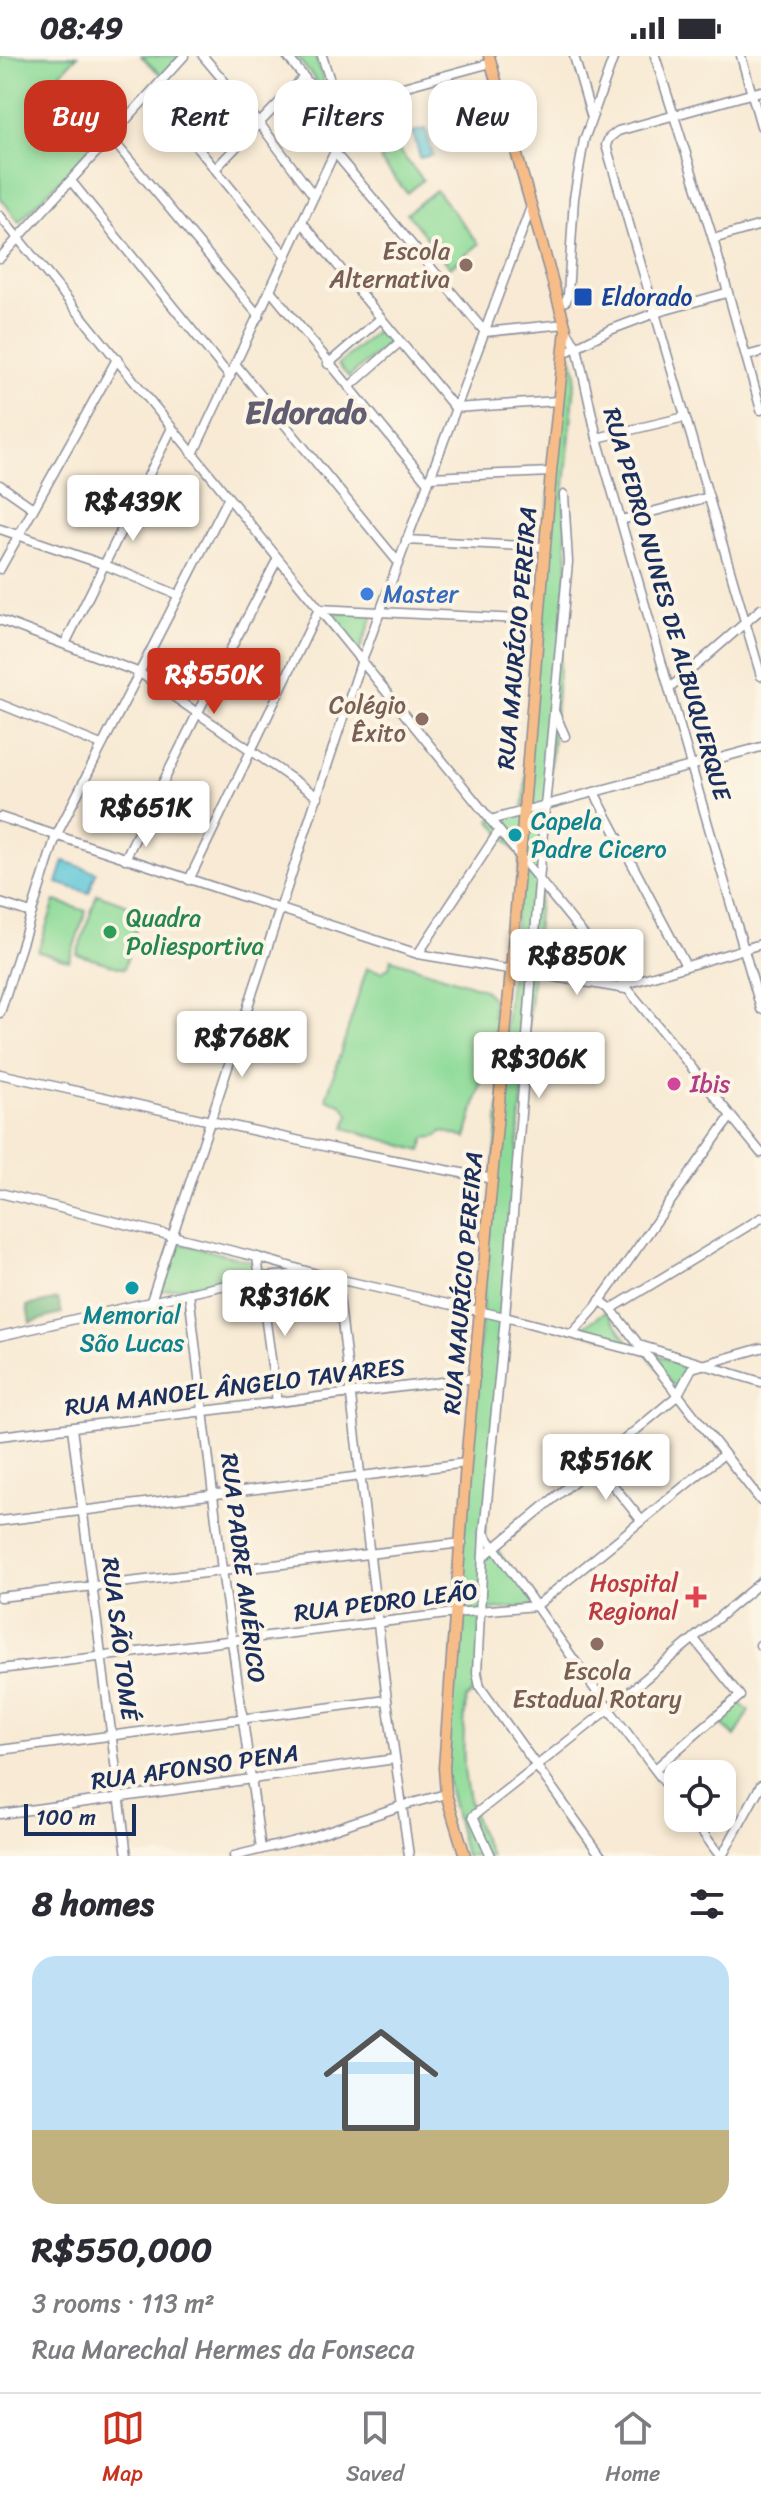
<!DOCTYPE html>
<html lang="en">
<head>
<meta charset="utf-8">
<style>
  body { margin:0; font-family:Sriracha,sans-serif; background:#f2f2f3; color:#2b2b33; height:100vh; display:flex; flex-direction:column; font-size:30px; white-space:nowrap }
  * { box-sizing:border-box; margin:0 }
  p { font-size:26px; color:#7c7c81 }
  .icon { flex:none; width:44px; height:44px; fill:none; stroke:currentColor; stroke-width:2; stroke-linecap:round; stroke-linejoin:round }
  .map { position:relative; height:1800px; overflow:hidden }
  .sheet { display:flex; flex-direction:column; background:#fff; flex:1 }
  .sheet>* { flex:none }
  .guide { position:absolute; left:24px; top:24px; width:714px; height:72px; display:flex; gap:16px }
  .tools { position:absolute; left:664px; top:1704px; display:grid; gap:16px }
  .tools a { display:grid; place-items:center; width:72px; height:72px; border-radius:16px; background:#fff; box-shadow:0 4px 12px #0003; font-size:40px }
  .scale { position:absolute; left:24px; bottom:20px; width:112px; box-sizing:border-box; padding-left:8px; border:4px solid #1b2f5e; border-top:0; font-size:22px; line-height:28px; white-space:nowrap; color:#1b2f5e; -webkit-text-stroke:6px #fcf5e5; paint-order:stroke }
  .price { position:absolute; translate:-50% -68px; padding:0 18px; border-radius:8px; background:#fff; color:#222; font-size:26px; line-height:52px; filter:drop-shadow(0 2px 4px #0008) }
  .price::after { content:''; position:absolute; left:50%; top:48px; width:24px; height:18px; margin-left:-12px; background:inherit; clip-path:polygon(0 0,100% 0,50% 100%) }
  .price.selected { background:#c8321e; color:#fff }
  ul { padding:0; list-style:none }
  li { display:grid; align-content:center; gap:16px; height:424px; padding:0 32px }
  li span { display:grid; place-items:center; height:248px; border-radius:24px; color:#555 }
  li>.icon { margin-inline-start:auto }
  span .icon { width:144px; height:144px; fill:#fffc; stroke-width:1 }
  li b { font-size:34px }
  h2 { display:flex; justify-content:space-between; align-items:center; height:96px; padding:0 32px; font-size:34px }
  .chip { padding:0 28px; border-radius:24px; background:#fff; box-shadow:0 4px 12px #0003; font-size:28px; line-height:72px }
  .chip.selected { background:#c8321e; color:#fff }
  .status { display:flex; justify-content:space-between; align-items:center; height:56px; padding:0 40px; background:#fff; direction:ltr }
  .status svg { height:22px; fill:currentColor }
  .tabs { display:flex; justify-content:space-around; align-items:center; height:112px; border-top:2px solid #e1e1e2; background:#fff; font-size:22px; color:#7c7c81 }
  .tabs a { display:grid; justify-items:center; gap:4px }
  .tabs .selected { color:#c8321e }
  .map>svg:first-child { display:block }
</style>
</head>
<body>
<div class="status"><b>08:49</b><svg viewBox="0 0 49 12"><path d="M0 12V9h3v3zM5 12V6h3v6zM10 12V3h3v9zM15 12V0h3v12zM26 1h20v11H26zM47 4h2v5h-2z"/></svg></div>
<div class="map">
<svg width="761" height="1800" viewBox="0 0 761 1800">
  <rect width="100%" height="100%" fill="#fcf5e5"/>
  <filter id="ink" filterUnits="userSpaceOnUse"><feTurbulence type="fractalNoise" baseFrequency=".0125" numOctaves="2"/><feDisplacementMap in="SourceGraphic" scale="16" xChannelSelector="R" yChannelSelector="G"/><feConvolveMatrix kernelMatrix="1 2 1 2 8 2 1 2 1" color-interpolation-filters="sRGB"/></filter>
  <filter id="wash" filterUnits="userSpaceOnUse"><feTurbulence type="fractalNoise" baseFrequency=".006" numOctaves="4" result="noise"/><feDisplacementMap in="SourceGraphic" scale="32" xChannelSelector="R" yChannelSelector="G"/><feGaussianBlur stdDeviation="1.8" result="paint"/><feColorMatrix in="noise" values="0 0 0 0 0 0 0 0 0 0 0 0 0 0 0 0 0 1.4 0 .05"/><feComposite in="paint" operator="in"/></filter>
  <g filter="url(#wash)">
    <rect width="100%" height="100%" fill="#f8ead4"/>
    <!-- green -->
    <g fill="#8ddb98" stroke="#54857b" stroke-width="2">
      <polygon points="0,0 77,0 59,19 118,64 19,166 0,141 0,76 2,73 0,70"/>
      <polygon points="141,0 181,0 162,20"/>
      <polygon points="296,0 315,0 330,42"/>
      <polygon points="396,91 423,124 407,137 380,104"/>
      <polygon points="436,134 479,188 450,211 407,157"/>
      <polygon points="381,271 391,285 349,321 338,309"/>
      <path d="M 569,295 L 576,316 L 564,439 L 568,506 L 483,1499 L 495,1491 L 536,1550 L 480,1555 L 480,1631 L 466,1643 C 461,1708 461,1741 491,1800 L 465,1800 L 444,1712 L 520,801 L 490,764 L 523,755 L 551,416 Z"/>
      <polygon points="324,557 374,557 358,598"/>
      <polygon points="97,838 142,854 124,913 77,898"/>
      <polygon points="55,845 86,855 69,905 38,895"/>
      <polygon points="391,903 484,933 493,944 493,961 498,963 466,1082 443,1075 436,1081 425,1082 421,1095 345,1072 349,1058 341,1048 326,1043 367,912 382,916 389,911"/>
      <polygon points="174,1186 255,1206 256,1218 160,1235"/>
      <polygon points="607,1255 629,1287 577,1275"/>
      <polygon points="641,1292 682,1309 684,1315 676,1333"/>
      <polygon points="737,1645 749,1655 735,1681 718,1664"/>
    </g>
    <!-- forest -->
    <polygon fill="#72bb80" stroke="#46756f" stroke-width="2" points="58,1243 62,1257 30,1267 27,1250"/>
    <!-- water -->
    <g fill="#5cc6d8" stroke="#3c7a9b" stroke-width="2">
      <polygon points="426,73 433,99 420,102 413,76"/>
      <polygon points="64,805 96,816 89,837 57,827"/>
    </g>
  </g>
  <g filter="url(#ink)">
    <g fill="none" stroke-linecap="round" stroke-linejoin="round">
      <!-- minor casing -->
      <g stroke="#8a8c99" stroke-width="11">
        <g id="minor">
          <polyline points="203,0 260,68 314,140"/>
          <polyline points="287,0 346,73"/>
          <polyline points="322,0 343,64"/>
          <polyline points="574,0 591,59"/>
          <polyline points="655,0 713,183 761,354"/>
          <polyline points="741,0 761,70"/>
          <polyline points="761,35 618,75 609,82 606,89 761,620"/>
          <polyline points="152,36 286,200"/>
          <polyline points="330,53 337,49 491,7"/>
          <polyline points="111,82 259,260"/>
          <polyline points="335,97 485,276"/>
          <polyline points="215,113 304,21"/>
          <polyline points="71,125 230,321"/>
          <polyline points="0,160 761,1097"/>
          <polyline points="302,166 455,352 558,345"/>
          <polyline points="713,183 761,169"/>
          <polyline points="0,202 184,0"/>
          <polyline points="270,234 428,427"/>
          <polyline points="560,247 566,245 568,239 574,142 584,84 614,0"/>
          <polyline points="566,274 577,291 597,382 761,953"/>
          <polyline points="485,276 565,268"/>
          <polyline points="564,297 610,274 655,257 726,237"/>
          <polyline points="746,300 761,296"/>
          <polyline points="328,308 380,263"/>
          <polyline points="236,309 398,506"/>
          <polyline points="349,331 400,286"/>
          <polyline points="597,382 685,361"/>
          <polyline points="193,398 360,42"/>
          <polyline points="430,421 551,416"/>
          <polyline points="0,429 33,452"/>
          <polyline points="564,439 568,506 545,750 505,1261 484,1477 477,1617 480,1631 601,1800"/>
          <polyline points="621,464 709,441"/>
          <polyline points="0,473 105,509 178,539"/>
          <polyline points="406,484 545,491"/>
          <polyline points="0,513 117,303"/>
          <polyline points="0,564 140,617 318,741"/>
          <polyline points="65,588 172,372"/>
          <polyline points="670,632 761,553"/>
          <polyline points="0,648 101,689"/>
          <polyline points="554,655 565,680"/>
          <polyline points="594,736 686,910"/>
          <polyline points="0,761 418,898 626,933"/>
          <polyline points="490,764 761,691"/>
          <polyline points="125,803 197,658 277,504"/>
          <polyline points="189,824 319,553 539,564"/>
          <polyline points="0,847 31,857"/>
          <polyline points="418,898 499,775"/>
          <polyline points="623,929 761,888"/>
          <polyline points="0,957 56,780 228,443"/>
          <polyline points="0,1018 341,1094 493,1123"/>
          <polyline points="0,1137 257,1201 320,1219 505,1261 643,1297"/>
          <polyline points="257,1201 277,1346"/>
          <polyline points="337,1223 387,1644 409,1800"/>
          <polyline points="189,1237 222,1514 261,1793"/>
          <polyline points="600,1244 611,1253 761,1445"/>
          <polyline points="151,1245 361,607 531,151"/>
          <polyline points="611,1253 761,1162"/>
          <polyline points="572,1278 595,1252 731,1060"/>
          <polyline points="0,1280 261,1221 304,1218"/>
          <polyline points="639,1289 761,1326"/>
          <polyline points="72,1372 127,1800"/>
          <polyline points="0,1380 475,1322"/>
          <polyline points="596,1408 641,1464"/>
          <polyline points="0,1465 466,1407"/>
          <polyline points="484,1477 609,1653 678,1744"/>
          <polyline points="483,1501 677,1340 692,1312 761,1292"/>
          <polyline points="0,1541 462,1487"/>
          <polyline points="760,1589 761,1589"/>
          <polyline points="0,1613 455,1557 536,1550 724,1398"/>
          <polyline points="0,1694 387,1644"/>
          <polyline points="655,1713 740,1640 694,1583"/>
          <polyline points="0,1758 395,1703"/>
          <polyline points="692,1762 720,1800"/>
          <polyline points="234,1800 307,1782 401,1750 446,1738"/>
          <polyline points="491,1800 473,1760 609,1653 761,1526"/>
          <polyline points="722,1800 761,1729"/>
        </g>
      </g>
      <!-- major casing -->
      <g stroke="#8a8c99" stroke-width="13">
        <polyline id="major" points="465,1800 446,1738 444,1712 466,1407 511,915 551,416 566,273 489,0"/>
      </g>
      <!-- minor -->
      <use href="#minor" stroke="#fff" stroke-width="8"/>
      <!-- major -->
      <use href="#major" stroke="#f7bd88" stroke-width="10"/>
    </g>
  </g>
  <!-- markers -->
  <g fill="#8d6e63" stroke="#fcf5e5" stroke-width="3">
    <circle cx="466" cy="209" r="8"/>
    <circle cx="422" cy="663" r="8"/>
    <circle cx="597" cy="1588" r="8"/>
  </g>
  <rect fill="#1a4fb4" stroke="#fcf5e5" stroke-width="3" x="573" y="231" width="20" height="20" rx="4"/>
  <circle fill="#3f7fe0" stroke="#fcf5e5" stroke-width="3" cx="367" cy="538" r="8"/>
  <g fill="#0f9aa8" stroke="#fcf5e5" stroke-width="3">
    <circle cx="515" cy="779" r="8"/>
    <circle cx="132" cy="1232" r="8"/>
  </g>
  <circle fill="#2e9e5b" stroke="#fcf5e5" stroke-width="3" cx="110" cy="876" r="8"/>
  <circle fill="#d1479c" stroke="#fcf5e5" stroke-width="3" cx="674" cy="1028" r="8"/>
  <path fill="#e0444e" stroke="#fcf5e5" stroke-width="3" d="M692 1529h8v8h8v8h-8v8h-8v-8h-8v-8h8z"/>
  <g text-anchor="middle" stroke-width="8" stroke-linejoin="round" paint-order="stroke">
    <!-- education labels -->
    <g font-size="24" fill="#785e54" stroke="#fcf5e5" text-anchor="end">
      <text x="450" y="203">Escola<tspan x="450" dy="28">Alternativa</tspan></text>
      <text x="406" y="657">Colégio<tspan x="406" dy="28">Êxito</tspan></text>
      <text x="597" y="1623" text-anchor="middle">Escola<tspan x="597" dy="28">Estadual Rotary</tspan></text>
    </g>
    <!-- transit labels -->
    <g font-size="24" fill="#164399" stroke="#fcf5e5" text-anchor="start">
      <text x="601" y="249">Eldorado</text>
    </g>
    <!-- shop labels -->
    <g font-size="24" fill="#366cbe" stroke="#fcf5e5" text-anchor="start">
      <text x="383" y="546">Master</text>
    </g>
    <!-- street labels -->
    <g font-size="24" fill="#1b2f5e" stroke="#fcf5e5">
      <text transform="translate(667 548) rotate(74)" y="8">RUA PEDRO NUNES DE ALBUQUERQUE</text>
      <text transform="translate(517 582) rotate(-85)" y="8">RUA MAURÍCIO PEREIRA</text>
      <text transform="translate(463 1227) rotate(-85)" y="8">RUA MAURÍCIO PEREIRA</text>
      <text transform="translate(235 1331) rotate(-7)" y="8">RUA MANOEL ÂNGELO TAVARES</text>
      <text transform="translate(243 1512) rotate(83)" y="8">RUA PADRE AMÉRICO</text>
      <text transform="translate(386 1546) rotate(-7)" y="8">RUA PEDRO LEÃO</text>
      <text transform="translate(120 1583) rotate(83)" y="8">RUA SÃO TOMÉ</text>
      <text transform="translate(195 1711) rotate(-8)" y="8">RUA AFONSO PENA</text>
    </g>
    <!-- culture labels -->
    <g font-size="24" fill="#0d838f" stroke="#fcf5e5" text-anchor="start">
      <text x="531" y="773">Capela<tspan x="531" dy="28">Padre Cicero</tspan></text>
      <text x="132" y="1267" text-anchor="middle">Memorial<tspan x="132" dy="28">São Lucas</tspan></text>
    </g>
    <!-- leisure labels -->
    <g font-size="24" fill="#27864d" stroke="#fcf5e5" text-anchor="start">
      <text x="126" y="870">Quadra<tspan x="126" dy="28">Poliesportiva</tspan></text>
    </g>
    <!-- hotel labels -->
    <g font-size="24" fill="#b23c85" stroke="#fcf5e5" text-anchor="start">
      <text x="690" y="1036">Ibis</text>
    </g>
    <!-- health labels -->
    <g font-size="24" fill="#be3a42" stroke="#fcf5e5" text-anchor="end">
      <text x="678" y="1535">Hospital<tspan x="678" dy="28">Regional</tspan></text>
    </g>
    <!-- district labels -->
    <g font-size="32" font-weight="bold" fill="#625e72" stroke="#fcf5e5">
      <text x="306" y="367">Eldorado</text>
    </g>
  </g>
</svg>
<div class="tools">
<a><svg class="icon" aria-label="locate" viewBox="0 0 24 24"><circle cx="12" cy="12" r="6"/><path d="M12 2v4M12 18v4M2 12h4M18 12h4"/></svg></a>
</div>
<div class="scale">100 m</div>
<b class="price" style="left:133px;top:487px">R$439K</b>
<b class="price selected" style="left:214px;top:660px">R$550K</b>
<b class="price" style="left:146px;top:793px">R$651K</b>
<b class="price" style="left:577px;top:941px">R$850K</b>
<b class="price" style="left:242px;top:1023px">R$768K</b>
<b class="price" style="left:539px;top:1044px">R$306K</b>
<b class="price" style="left:285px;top:1282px">R$316K</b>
<b class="price" style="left:606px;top:1446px">R$516K</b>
<div class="guide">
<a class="chip selected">Buy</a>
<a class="chip">Rent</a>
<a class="chip">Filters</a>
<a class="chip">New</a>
</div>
</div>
<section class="sheet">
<h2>8 homes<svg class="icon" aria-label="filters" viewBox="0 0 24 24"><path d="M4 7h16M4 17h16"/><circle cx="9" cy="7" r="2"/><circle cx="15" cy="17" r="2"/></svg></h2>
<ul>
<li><span style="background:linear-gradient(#bfe0f5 70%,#c2b280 0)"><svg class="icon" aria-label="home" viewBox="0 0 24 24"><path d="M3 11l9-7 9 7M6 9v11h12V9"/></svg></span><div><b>R$550,000</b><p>3 rooms · 113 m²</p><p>Rua Marechal Hermes da Fonseca</p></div></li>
</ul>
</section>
<nav class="tabs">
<a class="selected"><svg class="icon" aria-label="map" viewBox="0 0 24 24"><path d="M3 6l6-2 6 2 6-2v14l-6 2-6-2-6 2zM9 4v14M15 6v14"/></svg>Map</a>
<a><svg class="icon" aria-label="saved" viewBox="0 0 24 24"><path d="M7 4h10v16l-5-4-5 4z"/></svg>Saved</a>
<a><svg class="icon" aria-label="home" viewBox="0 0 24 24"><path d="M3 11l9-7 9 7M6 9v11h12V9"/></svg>Home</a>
</nav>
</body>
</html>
